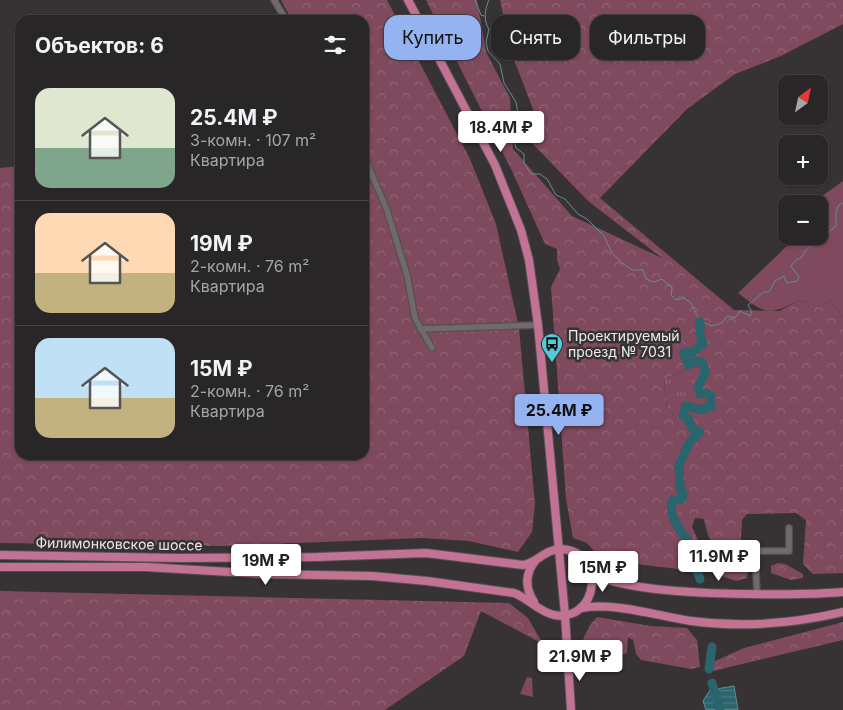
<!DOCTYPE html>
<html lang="ru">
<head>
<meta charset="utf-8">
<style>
  body { margin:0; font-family:Inter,sans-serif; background:#312e2f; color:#f1f3f6; height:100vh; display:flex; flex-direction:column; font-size:19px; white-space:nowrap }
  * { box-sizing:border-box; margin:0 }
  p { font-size:16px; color:#a5a5a7 }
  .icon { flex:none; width:28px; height:28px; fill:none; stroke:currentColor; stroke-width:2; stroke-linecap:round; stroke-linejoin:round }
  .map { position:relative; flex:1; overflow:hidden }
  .side { position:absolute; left:15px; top:15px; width:354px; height:445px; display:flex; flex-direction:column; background:#292627; border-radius:15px; box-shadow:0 1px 4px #0004,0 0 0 1px #454344 }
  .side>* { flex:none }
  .guide { position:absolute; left:384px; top:15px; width:384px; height:45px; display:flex; gap:10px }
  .needle { width:32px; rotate:33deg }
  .buttons { position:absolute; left:778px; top:75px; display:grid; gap:10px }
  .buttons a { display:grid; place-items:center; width:50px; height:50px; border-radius:10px; background:#292627; box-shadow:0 1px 4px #0004,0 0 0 1px #454344; font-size:25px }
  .price { position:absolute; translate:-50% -42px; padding:0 11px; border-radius:5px; background:#fff; color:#222; font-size:16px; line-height:32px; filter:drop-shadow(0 1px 2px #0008) }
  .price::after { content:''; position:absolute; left:50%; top:30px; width:15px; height:11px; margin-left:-8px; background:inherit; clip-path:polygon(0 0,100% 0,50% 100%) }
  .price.current { background:#95b2f1; color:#111 }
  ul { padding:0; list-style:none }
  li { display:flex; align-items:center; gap:15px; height:125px; padding:0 20px }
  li+li { border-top:1px solid #454344 }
  li span { display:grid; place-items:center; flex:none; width:140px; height:100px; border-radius:15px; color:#555 }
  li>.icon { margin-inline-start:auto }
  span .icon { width:60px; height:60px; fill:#fffc; stroke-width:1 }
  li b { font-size:21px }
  h2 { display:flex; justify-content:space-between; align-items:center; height:60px; padding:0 20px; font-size:21px }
  .chip { padding:0 18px; border-radius:15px; background:#292627; box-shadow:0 1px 4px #0004,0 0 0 1px #454344; font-size:18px; line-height:45px }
  .chip.current { background:#95b2f1; color:#111 }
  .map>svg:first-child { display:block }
</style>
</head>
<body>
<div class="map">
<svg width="843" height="710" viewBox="0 0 843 710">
  <defs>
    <pattern id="grass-tufts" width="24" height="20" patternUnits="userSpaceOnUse" patternTransform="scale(1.25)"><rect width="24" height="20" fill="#7f495e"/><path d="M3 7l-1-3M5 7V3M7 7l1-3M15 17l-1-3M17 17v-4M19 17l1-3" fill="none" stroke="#916375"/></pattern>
    <pattern id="forest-crowns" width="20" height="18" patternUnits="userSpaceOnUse" patternTransform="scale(1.25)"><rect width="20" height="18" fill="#7f495e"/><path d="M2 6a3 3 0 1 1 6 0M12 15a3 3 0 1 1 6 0" fill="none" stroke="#916375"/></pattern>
    <pattern id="wetland-marsh" width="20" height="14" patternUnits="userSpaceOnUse" patternTransform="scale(1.25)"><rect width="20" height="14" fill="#7f495e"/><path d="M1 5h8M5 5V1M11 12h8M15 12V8" fill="none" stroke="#916375"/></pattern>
    <pattern id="water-rules" width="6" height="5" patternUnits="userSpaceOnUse" patternTransform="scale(1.25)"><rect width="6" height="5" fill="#2a656d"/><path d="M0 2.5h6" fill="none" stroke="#497b82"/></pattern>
  </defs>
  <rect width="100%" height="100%" fill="#373234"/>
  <!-- grass -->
  <path fill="url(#grass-tufts)" d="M 693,367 L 699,368 L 706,400 L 703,406 L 691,409 L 692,415 L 689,425 L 677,419 L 667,408 C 667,398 663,388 665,379 Z"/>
  <!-- forest -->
  <g fill="url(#forest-crowns)" fill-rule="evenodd">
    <polygon points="281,0 387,0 470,159 496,224 519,328 535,504 532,532 518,552 469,541 422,538 223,546 0,543 0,168 20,166 20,455 364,455 364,20 292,20"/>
    <path d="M 426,0 L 477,0 L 486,52 L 510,98 L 513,149 L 572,216 L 662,258 L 588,201 L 529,140 L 533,109 L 511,52 L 500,0 L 843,0 L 843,24 L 781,56 L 735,74 L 687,109 L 600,198 L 734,310 L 779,311 L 800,300 L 820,307 L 830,300 L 843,317 L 843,573 L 813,574 L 803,564 L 806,520 L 796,513 L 747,514 L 742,520 L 740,556 C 714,551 709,544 704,519 L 695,518 L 678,569 L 602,560 L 587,543 L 573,538 L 566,499 L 551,287 L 560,269 L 557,260 L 557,249 L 545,244 L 512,171 ZM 693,367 L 699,368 L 699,376 L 695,386 L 700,397 L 706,400 L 703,406 L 696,403 L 691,409 L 692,416 L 690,424 L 677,419 L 667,408 C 667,398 663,388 665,379 Z"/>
    <polygon points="778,563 785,564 803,574 803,578 791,580 771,573 771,566"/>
    <polygon points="728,566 748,571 747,578 736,581 722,576 721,569"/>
    <polygon points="0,591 509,603 528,618 543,644 481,611 464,656 385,710 0,710"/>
    <path d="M 597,617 L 651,626 L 687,628 L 697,640 L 700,667 L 691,669 L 641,660 L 636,654 L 633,640 L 628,637 L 627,653 C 615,659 591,658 581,648 C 582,639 590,623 597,617 Z"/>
    <polygon points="843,622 843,640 713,671 713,662 744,648"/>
  </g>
  <!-- wetland -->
  <path fill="url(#wetland-marsh)" d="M 672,500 L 693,529 L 703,551 L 707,567 L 685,567 C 683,559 684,546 682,542 C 677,529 669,520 667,505 Z"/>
  <!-- green -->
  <g fill="#7f495e">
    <path d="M 843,181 L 843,317 L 830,300 L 820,307 L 800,300 C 768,316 766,315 738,293 L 790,243 L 793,236 L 819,236 L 819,204 L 811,204 Z"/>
    <polygon points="527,677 532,678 533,697 520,694"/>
  </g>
  <!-- water -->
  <polygon fill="url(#water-rules)" stroke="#658d93" points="734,686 738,710 706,710 703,701 710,690"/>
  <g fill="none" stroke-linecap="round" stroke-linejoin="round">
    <!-- stream -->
    <g stroke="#658d93" stroke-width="1">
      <polyline points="475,0 481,15 484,16"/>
      <path d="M 489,0 C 485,8 483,21 489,29 L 486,42 L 488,51 L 500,64 L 504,83 L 516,102 L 520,125 L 513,134 L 516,148 L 524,154 L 524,163 L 531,174 L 540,174 L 547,179 L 556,195 L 565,199 L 578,214 L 587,219 L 604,236 L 612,253 L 620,261 L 632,270 L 643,270 L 646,279 L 654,282 L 662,279 L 672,288 L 671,295 L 676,300 L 684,298 L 691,303 L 698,317"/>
      <path d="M 700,321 L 712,326 L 722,323 L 727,316 L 735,318 L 740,311 L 750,316 L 752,312 L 748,305 L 764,292 L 769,292 L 775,281 L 784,276 L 787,283 L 797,281 L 799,277 L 791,266 L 796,260 L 802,257 C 805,248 814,244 823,241 L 826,234 L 836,226 L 836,211 L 839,205 L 843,203"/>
    </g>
    <!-- river -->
    <g stroke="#2a656d" stroke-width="9">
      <polyline points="700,333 700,322"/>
      <path d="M 700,579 L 690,551 L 690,543 C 681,533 668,515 672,501 L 681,499 L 683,495 L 680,486 L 679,465 L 689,443 L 700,432 L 693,430 L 688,419 L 683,416 L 686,406 L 701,410 L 711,406 L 711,397 L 707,393 L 700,394 L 698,387 C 702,376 709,375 702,362 L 697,361 L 688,365 L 684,353 L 693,352 L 703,344 L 701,338"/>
      <polyline points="709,669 712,647"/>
      <polyline points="712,683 720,710"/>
    </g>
    <!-- minor casing -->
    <g stroke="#545052" stroke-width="8">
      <g id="minor">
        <polyline points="274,0 286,20"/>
        <polyline points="364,156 387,210 407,275 415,318 432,348"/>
        <polyline points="420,329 538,325"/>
        <polyline points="757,595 755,551 789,551 789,528"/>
      </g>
    </g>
    <!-- major casing -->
    <g stroke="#545052" stroke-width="10">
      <g id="major">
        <polyline points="408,0 495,165 521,230 529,260 538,325 565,615 571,710"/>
        <path d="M 0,555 L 180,558 L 317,557 L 426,553 L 523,565 C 537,563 545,549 561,549 C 607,551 599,623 554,615 C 539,612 528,598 514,593 L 427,581 L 372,576 L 264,574 L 145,567 L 0,567"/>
        <path d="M 591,571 C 621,598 798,596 843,592"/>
        <path d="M 534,602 C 525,588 525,574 535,561"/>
        <path d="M 581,608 C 614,602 658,616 691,621 C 743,628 792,624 843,612"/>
      </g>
    </g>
    <!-- minor -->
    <use href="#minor" stroke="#706a6c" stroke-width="5.5"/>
    <!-- major -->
    <use href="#major" stroke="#c27293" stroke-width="8"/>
  </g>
  <!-- icons -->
  <defs>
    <g id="bus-pin" transform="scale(1.125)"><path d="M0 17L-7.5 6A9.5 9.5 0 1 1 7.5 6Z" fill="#53cbda" stroke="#373234"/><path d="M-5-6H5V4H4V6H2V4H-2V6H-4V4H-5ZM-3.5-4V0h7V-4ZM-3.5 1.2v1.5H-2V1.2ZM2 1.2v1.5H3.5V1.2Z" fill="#111"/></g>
  </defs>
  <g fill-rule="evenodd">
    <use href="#bus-pin" x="552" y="344"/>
  </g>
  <g text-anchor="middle" stroke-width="5" stroke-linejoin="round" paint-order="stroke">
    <!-- poi labels -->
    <g font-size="14" fill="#eeeaeb" stroke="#373234" text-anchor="start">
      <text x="568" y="341">Проектируемый<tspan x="568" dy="16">проезд № 7031</tspan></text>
    </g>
    <!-- street labels -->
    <g font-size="14" fill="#eeeaeb" stroke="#373234">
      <text transform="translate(119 544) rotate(1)" y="5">Филимонковское шоссе</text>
    </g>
  </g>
</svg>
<div class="buttons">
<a><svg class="needle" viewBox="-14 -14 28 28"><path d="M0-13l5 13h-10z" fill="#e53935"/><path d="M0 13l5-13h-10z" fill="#a5a5a7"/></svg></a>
<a>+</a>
<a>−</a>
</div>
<b class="price" style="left:501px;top:153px">18.4M ₽</b>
<b class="price current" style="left:559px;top:436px">25.4M ₽</b>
<b class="price" style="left:719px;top:582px">11.9M ₽</b>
<b class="price" style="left:266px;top:586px">19M ₽</b>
<b class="price" style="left:603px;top:593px">15M ₽</b>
<b class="price" style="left:580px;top:682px">21.9M ₽</b>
<div class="guide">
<a class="chip current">Купить</a>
<a class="chip">Снять</a>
<a class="chip">Фильтры</a>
</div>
<section class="side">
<h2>Объектов: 6<svg class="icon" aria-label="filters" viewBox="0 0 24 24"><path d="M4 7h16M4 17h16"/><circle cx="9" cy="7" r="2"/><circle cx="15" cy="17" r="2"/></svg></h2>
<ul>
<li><span style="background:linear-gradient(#dfe7d0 60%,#7fa58c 0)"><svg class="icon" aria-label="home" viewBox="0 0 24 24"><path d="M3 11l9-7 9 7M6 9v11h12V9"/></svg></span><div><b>25.4M ₽</b><p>3-комн. · 107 m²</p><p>Квартира</p></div></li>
<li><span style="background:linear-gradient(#ffd9b3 60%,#c2b280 0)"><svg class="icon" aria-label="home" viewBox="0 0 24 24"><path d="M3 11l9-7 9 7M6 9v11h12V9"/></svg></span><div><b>19M ₽</b><p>2-комн. · 76 m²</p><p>Квартира</p></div></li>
<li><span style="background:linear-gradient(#bfe0f5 60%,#c2b280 0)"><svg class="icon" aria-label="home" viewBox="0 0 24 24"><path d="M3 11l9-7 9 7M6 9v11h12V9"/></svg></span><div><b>15M ₽</b><p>2-комн. · 76 m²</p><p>Квартира</p></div></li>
</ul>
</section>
</div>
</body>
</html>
